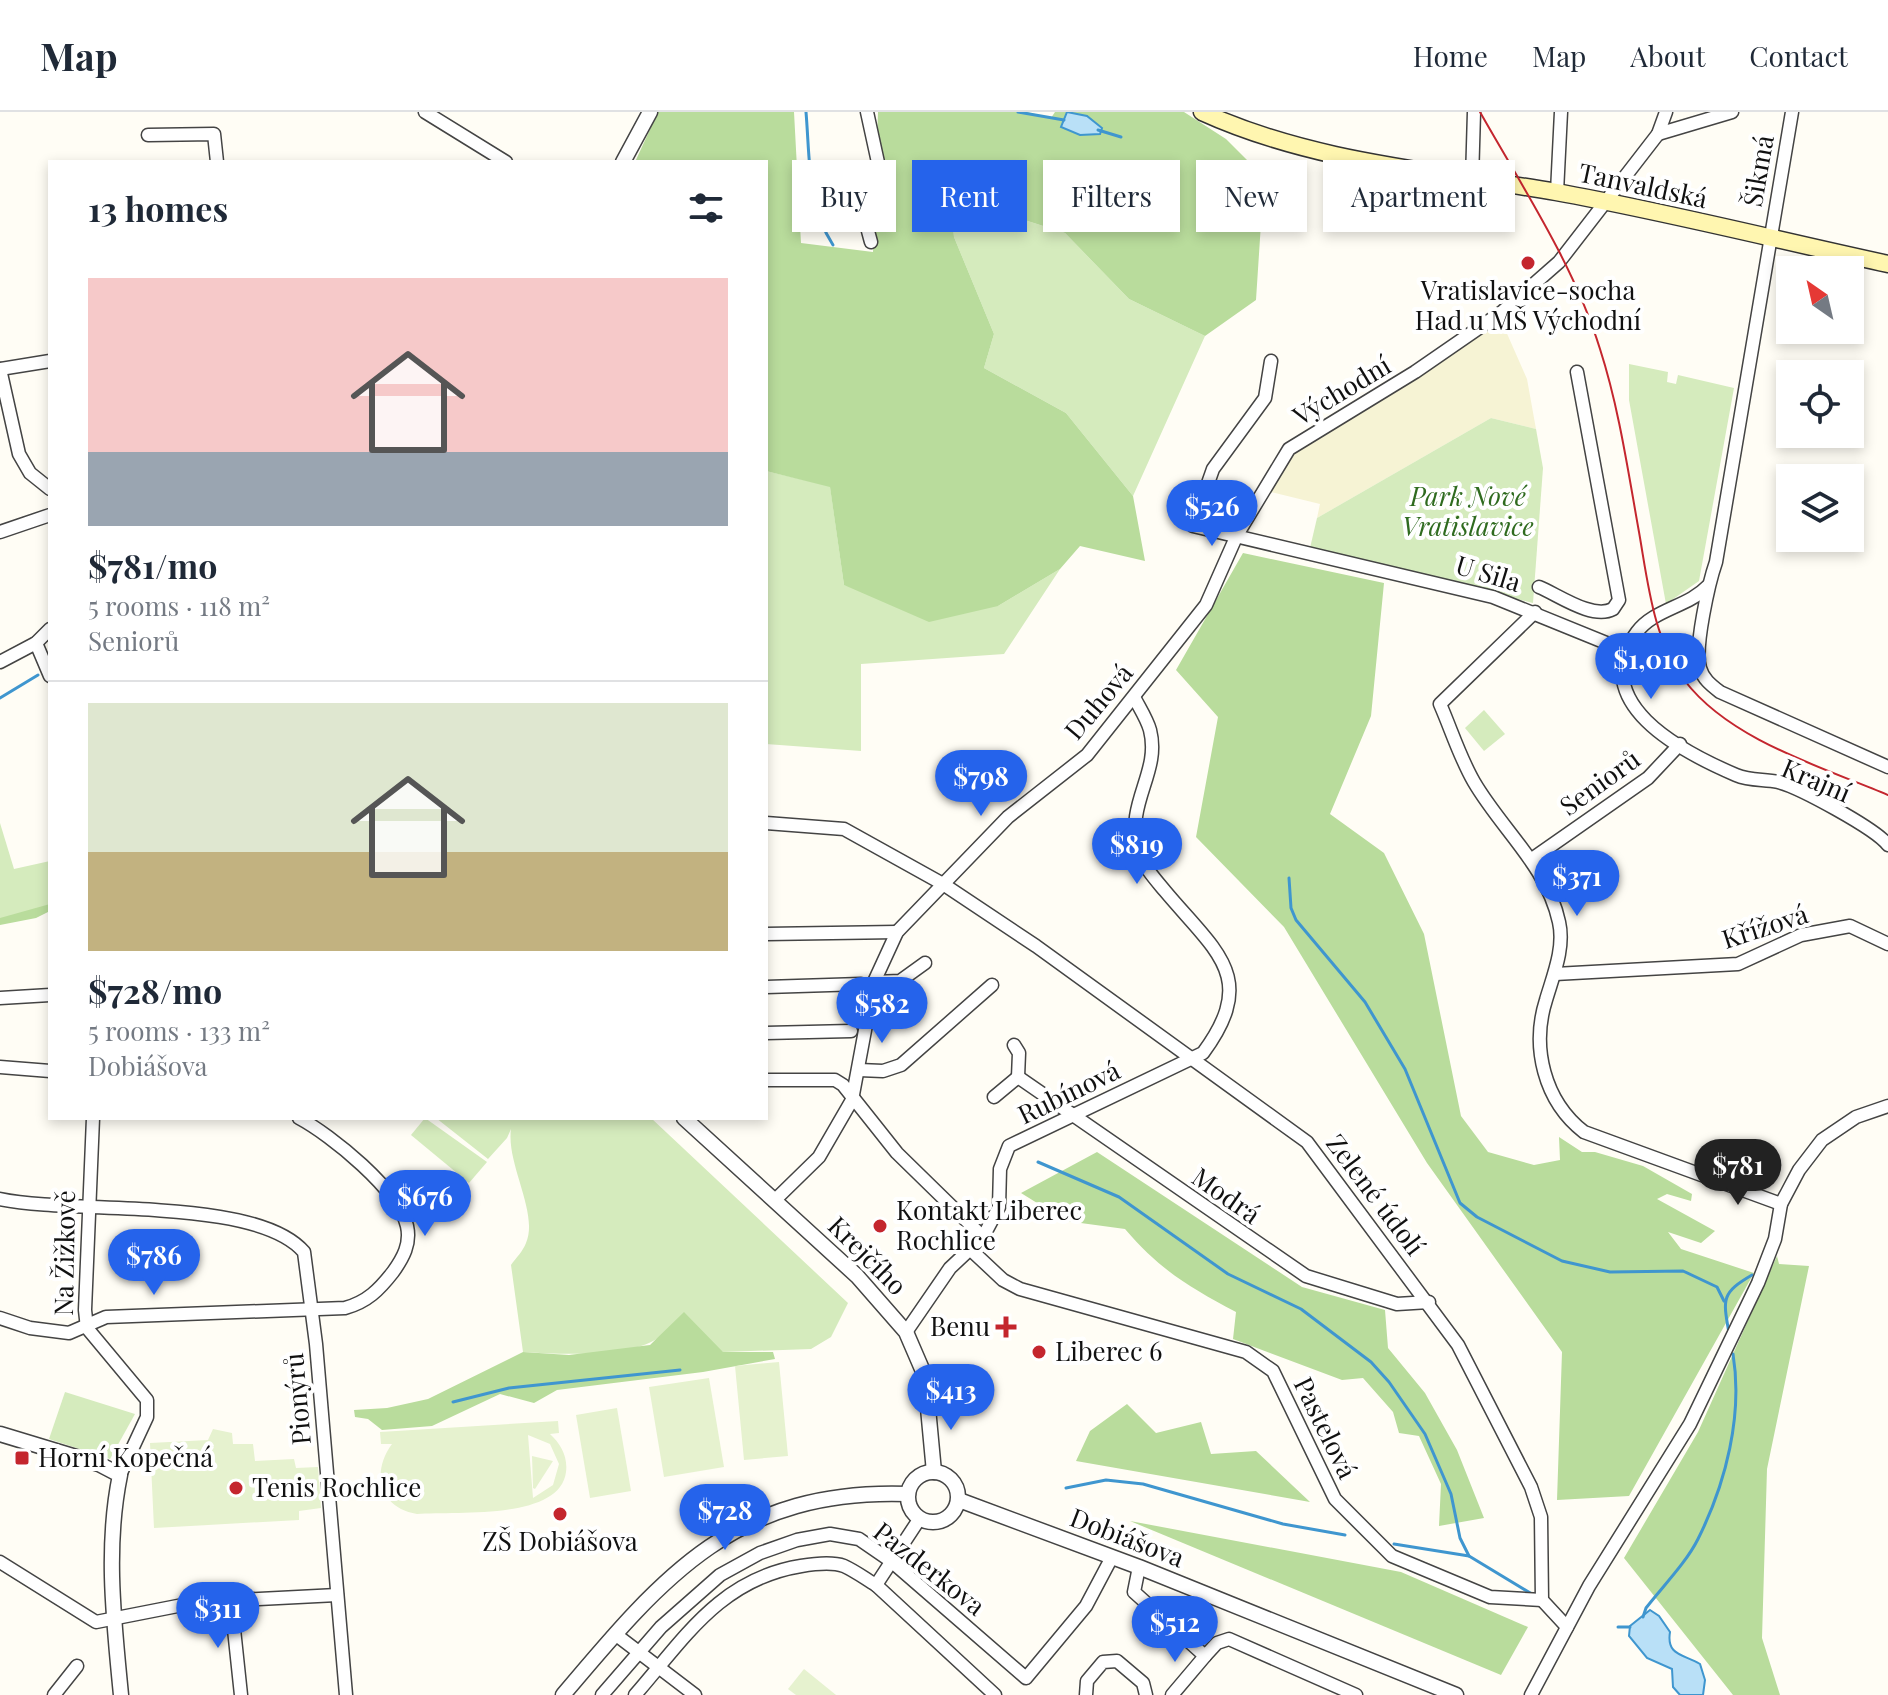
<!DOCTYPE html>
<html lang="en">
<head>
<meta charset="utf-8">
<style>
  body { margin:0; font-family:"Playfair Display",serif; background:#f6f6f7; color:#1f2937; height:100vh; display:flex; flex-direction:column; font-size:30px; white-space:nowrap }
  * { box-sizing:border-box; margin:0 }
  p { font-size:26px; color:#747a83 }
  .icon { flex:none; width:44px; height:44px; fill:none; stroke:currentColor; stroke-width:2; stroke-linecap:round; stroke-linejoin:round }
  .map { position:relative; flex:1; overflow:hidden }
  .drawer { position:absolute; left:48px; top:48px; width:720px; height:960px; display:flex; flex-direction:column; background:#fff; border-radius:0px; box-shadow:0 4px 12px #0003 }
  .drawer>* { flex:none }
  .hud { position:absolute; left:792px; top:48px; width:760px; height:72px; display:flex; gap:16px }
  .needle { width:52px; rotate:326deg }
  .fabs { position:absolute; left:1776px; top:144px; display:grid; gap:16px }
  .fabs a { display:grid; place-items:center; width:88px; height:88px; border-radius:0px; background:#fff; box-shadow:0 4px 12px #0003; font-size:40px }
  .price { position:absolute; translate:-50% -68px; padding:0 18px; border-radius:28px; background:#2563eb; color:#fff; font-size:26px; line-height:52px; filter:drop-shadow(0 2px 4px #0008) }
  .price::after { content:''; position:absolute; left:50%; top:48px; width:24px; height:18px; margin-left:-12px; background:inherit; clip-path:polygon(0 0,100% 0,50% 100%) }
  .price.on { background:#222; color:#fff }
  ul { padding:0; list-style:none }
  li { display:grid; align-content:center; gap:16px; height:424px; padding:0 40px }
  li+li { border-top:2px solid #e0e1e3 }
  li span { display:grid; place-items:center; height:248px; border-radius:0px; color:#555 }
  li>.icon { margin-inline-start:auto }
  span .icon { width:144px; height:144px; fill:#fffc; stroke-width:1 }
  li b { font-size:34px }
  h2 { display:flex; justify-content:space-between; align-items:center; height:96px; padding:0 40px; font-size:34px }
  .pill { padding:0 28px; border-radius:0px; background:#fff; box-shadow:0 4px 12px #0003; font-size:28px; line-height:72px }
  .pill.on { background:#2563eb; color:#fff }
  header { display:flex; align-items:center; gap:48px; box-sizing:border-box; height:112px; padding:0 40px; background:#fff; border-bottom:2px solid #e0e1e3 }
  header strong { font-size:38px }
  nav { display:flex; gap:44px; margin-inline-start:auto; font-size:28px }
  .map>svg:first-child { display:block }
</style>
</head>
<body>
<header>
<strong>Map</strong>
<nav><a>Home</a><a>Map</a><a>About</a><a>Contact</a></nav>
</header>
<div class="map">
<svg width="1888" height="1583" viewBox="0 0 1888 1583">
  <rect width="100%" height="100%" fill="#fffdf5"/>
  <!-- farmland -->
  <polygon fill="#f6f3d4" points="1501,208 1527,267 1536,317 1491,306 1317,406 1320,392 1267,379 1279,356 1302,331 1414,269"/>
  <!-- green -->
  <g fill="#d5ebbd">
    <polygon points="971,81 1015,105 1065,121 1129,187 1205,224 1133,384 1066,301 984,256 994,222 954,125 951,95"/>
    <polygon points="1629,252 1668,260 1667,270 1676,272 1678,263 1734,276 1699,469 1666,492 1629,288"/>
    <polygon points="1491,306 1536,317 1543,356 1533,491 1310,436 1317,406"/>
    <polygon points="766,359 830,374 844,473 998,494 1060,457 1004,542 861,552 861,639 766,632"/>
    <polygon points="1484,598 1505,622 1484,639 1465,616"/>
    <polygon points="0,711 14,757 50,749 50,795 0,808"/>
    <polygon points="425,1006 487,1050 469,1071 411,1023"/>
    <path d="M 436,1006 L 651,1006 L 848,1191 L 831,1225 L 811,1237 L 723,1240 L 662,1223 C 634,1247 560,1242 523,1240 L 511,1153 C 516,1146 523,1139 526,1131 C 539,1101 506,1052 511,1017 L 507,1026 L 488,1047 Z"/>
    <polygon points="65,1280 135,1302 110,1347 49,1327"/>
  </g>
  <!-- forest -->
  <g fill="#b9dc9c">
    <polygon points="658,0 794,0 801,131 873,140 878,0 1027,0 1051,6 1055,0 1184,0 1226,27 1264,65 1256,188 1205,224 1129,187 1065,121 1015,105 971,81 951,95 954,125 994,222 984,256 1066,301 1133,384 1145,449 1080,434 1060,457 998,494 929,510 844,473 830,375 766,359 766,50 635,50"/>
    <polygon points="1243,441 1384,471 1371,604 1330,702 1384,741 1424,822 1461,1004 1488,1040 1534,1053 1560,1048 1559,1025 1582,1040 1595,1040 1643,1054 1692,1082 1691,1089 1667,1082 1657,1087 1715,1119 1701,1131 1668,1120 1681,1137 1754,1161 1629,1384 1557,1388 1562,1240 1427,1051 1284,815 1196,725 1218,605 1176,558"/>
    <polygon points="50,792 50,799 36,806 0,813 0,806"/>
    <path d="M 1097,1040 L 1302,1175 L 1385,1198 L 1388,1236 L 1425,1281 L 1457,1338 L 1484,1406 L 1439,1414 L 1441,1372 L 1419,1324 L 1399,1321 L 1393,1300 L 1363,1266 L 1342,1268 L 1233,1227 L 1236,1200 C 1189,1175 1160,1158 1125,1117 L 1066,1109 L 1021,1081 Z"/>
    <polygon points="1777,1144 1779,1152 1809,1154 1767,1357 1762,1526 1780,1583 1733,1583 1624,1446 1698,1320"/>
    <polygon points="684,1200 723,1240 773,1240 775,1247 703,1260 557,1278 534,1291 500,1282 432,1314 382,1318 368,1307 355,1305 354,1298 387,1296 428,1287 523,1240 569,1243 650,1233"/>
    <polygon points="1127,1292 1156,1321 1201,1310 1211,1342 1256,1339 1310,1390 1076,1349 1090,1319"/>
    <polygon points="1130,1409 1401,1460 1528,1515 1501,1563"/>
  </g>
  <!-- pitch -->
  <g fill="#e6f2cf" fill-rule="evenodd">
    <polygon points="779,1250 788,1344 744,1348 735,1254"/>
    <polygon points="709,1266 724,1355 664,1365 649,1275"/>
    <polygon points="617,1296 631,1379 590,1386 576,1303"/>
    <path d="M 558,1309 L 559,1321 L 550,1322 C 561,1332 568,1345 566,1360 C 560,1409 454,1399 417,1402 C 379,1396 371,1360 392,1332 L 381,1332 L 380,1320 ZM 528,1323 L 550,1332 L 559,1352 L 553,1373 L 533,1386 Z"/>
    <polygon points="213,1317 232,1321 233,1332 253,1332 255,1349 294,1347 296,1356 318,1355 321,1396 299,1399 299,1408 154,1416 150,1331 208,1328"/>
    <polygon points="532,1344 553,1349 535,1377 533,1376"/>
    <polygon points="804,1557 836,1583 796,1583 788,1577"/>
  </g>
  <!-- water -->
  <g fill="#b9e0f7" stroke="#3f96cf" stroke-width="2">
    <polygon points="1067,0 1087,4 1102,16 1100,22 1080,23 1061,15"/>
    <path d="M 1650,1498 L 1659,1504 L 1670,1520 C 1666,1544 1684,1542 1700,1552 L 1705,1568 L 1703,1583 L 1680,1583 L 1673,1575 L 1672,1557 L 1647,1546 L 1629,1524 L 1630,1514 Z"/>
  </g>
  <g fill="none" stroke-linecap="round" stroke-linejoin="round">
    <!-- stream -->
    <g stroke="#3f96cf" stroke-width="3">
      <path d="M 806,0 C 810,47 807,93 833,133"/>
      <polyline points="1018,0 1064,8"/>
      <polyline points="1098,18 1121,25"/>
      <polyline points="0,586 38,563"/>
      <polyline points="1289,766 1291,796 1296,808 1365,890 1405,957 1460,1091 1477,1105 1562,1149 1610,1160 1683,1159 1717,1175 1724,1189"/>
      <polyline points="1038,1050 1119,1085 1228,1162 1301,1197 1371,1250 1389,1270 1425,1322 1451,1382 1460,1426 1469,1444 1532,1482"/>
      <path d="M 1729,1221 C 1723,1187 1721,1181 1752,1163"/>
      <polyline points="453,1290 509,1276 680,1258"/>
      <polyline points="1066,1376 1106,1368 1143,1372 1283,1412 1345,1423"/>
      <polyline points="1394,1432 1469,1444"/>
      <path d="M 1643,1505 L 1646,1496 C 1663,1474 1686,1451 1698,1427 C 1726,1371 1743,1303 1733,1242"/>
      <polyline points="1618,1515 1630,1515"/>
    </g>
    <!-- minor casing -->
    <g stroke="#444" stroke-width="15">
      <g id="minor">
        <polyline points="425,0 506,50"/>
        <polyline points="867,0 879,55 868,119 871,130"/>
        <path d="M 1792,0 L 1716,450 C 1709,470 1694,536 1700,556 C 1703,567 1711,573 1720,580 L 1888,655"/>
        <polyline points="1658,22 1732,0"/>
        <polyline points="148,23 214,22 217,50"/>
        <polyline points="1472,68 1474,0"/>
        <polyline points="1557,80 1561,0"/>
        <polyline points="1271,249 1265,286 1213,357 1193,414 1493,485 1626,539"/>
        <polyline points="0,257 19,342 30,361 50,377"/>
        <polyline points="0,257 50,249"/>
        <polyline points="0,420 50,403"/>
        <path d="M 1708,474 C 1688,495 1654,497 1637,520 C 1586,590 1680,639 1736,663 C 1750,669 1764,667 1778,670 C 1799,675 1876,717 1888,733"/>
        <path d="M 1539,475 C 1557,482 1592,508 1613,497 L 1619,488 L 1577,260"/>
        <path d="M 1535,500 L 1440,592 C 1451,617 1460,646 1474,670 C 1502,718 1547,754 1559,810 C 1565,836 1553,864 1546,888 C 1531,935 1544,989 1584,1020 L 1781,1092"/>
        <polyline points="36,531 50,564"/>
        <polyline points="0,550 36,531 50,517"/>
        <polyline points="766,711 844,717 943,772 1036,834 1307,1030 1458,1233 1531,1375 1541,1405 1542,1488 1567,1515"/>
        <polyline points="1532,747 1648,666 1680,632"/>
        <polyline points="766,822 897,820"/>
        <polyline points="1555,862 1738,852 1801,823 1850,814 1888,832"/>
        <polyline points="874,870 900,869 925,851"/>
        <polyline points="766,875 861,872"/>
        <polyline points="0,886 50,883"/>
        <polyline points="766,921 851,919"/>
        <polyline points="1014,933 1019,941 1018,965"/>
        <polyline points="0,955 50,959"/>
        <polyline points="859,958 883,959 901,953 992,873"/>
        <polyline points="766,968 835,968 843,973 897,1041 983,1125"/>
        <polyline points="994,985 1018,965 1306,1164 1397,1192 1429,1190"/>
        <polyline points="93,1006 85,1198 87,1216 147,1288 147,1305 120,1363"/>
        <path d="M 0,1087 C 74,1103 256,1084 304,1140 L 316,1232 L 346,1583"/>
        <polyline points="775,1088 819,1045 852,988 874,870 897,820 1008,705 1087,643 1206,493 1237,423 1289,337 1415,260 1502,200 1559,150 1658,22 1666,0"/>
        <polyline points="971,1138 1003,1168 1020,1177 1246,1240 1273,1259 1335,1387 1392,1444 1490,1485 1542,1488"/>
        <path d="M 0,1206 L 30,1216 L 69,1221 L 106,1205 L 345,1196 C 367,1190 379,1178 393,1160 C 403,1146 411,1132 407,1114 C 399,1078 331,1023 299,1006"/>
        <path d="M 906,1220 L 950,1156 L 983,1125 L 999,1095 L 1000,1057 L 1009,1034 L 1203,941 C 1259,865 1216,840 1165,779 C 1155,767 1143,754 1138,738 C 1125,690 1161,661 1150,618 C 1147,607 1139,595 1134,585"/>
        <polyline points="920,1406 876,1473 995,1583"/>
        <polyline points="0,1450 96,1510 198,1490 337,1483"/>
        <polyline points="1139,1455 1134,1480 1205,1544 1217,1531 1229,1527 1356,1583"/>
        <polyline points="231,1489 241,1583"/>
        <polyline points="615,1522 695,1583"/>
        <polyline points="54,1583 77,1554"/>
        <polyline points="602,1583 661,1515 720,1463 760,1441 797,1428 830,1422 859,1427 891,1449 1026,1566 1086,1494 1112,1445"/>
        <path d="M 635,1583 C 684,1527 720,1467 801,1454 C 813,1452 833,1450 844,1454 C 855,1459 866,1467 876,1473"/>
        <polyline points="1086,1583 1087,1569 1103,1550 1117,1549 1143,1571 1146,1583"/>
        <polyline points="1172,1583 1205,1544"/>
        <polyline points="1531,1583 1589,1474 1690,1312 1758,1171 1775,1127 1781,1092 1799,1058 1822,1028 1856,1005 1888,994"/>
      </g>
    </g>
    <!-- tertiary casing -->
    <g stroke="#444" stroke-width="17">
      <g id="tertiary">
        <polyline points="623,50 650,0"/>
        <polyline points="684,1006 857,1164 906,1220 925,1264 934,1360"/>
        <path d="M 0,1322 L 99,1352 L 120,1363 C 105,1436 114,1510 121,1583"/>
        <circle cx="933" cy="1385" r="25"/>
        <polyline points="959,1388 1139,1455 1456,1583"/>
        <path d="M 563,1583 C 664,1463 737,1376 908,1382"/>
      </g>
    </g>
    <!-- secondary casing -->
    <g stroke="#333" stroke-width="19">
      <path id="secondary" d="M 1202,0 C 1314,51 1436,59 1556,80 C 1667,100 1777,128 1888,152"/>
    </g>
    <!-- minor -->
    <use href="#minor" stroke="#fff" stroke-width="12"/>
    <!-- tertiary -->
    <use href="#tertiary" stroke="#fff" stroke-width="14"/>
    <!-- secondary -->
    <use href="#secondary" stroke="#fff6b0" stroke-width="16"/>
    <!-- tram -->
    <path stroke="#c4262e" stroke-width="2" d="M 1480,0 C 1523,76 1574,153 1600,237 C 1619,296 1628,359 1639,420 C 1648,471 1653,527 1685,569 C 1730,628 1822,655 1888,683"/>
  </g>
  <!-- markers -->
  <g fill="#c4262e" stroke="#fff" stroke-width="3">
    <circle cx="1528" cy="151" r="8"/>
    <circle cx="880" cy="1114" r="8"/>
    <path d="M1002 1203h8v8h8v8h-8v8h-8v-8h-8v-8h8z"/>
    <circle cx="1039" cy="1240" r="8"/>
    <rect x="14" y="1338" width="16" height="16" rx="4"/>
    <circle cx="236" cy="1376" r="8"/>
    <circle cx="560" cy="1402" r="8"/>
  </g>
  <g text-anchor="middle" stroke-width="8" stroke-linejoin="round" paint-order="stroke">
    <!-- street labels -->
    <g font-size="26" fill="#111" stroke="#fff">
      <text transform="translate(1759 59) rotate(-80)" y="9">Šikmá</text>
      <text transform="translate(1643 74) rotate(12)" y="9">Tanvaldská</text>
      <text transform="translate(1342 279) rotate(-31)" y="9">Východní</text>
      <text transform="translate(1488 462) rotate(17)" y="9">U Sila</text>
      <text transform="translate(1099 590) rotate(-50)" y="9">Duhová</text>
      <text transform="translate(1816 669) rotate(23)" y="9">Krajní</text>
      <text transform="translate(1600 671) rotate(-36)" y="9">Seniorů</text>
      <text transform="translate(1765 815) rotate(-18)" y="9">Křížová</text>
      <text transform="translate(1069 981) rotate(-26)" y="9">Rubínová</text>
      <text transform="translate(1375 1083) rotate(53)" y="9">Zelené údolí</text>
      <text transform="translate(1226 1084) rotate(35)" y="9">Modrá</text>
      <text transform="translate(65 1141) rotate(-89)" y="9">Na Žižkově</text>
      <text transform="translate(867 1144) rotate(45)" y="9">Krejčího</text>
      <text transform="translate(298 1287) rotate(-95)" y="9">Pionýrů</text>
      <text transform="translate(1325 1316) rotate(64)" y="9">Pastelová</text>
      <text transform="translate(1127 1426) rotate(21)" y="9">Dobiášova</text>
      <text transform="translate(929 1457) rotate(38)" y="9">Pazderkova</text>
    </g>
    <!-- poi labels -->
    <g font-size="26" fill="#111" stroke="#fff" text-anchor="start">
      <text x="1528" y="188" text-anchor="middle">Vratislavice-socha<tspan x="1528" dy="30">Had u MŠ Východní</tspan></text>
      <text x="896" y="1108">Kontakt Liberec<tspan x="896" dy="30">Rochlice</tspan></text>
      <text x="990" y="1224" text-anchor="end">Benu</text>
      <text x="1055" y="1249">Liberec 6</text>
      <text x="38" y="1355">Horní Kopečná</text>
      <text x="252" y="1385">Tenis Rochlice</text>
      <text x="560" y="1439" text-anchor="middle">ZŠ Dobiášova</text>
    </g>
    <!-- park labels -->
    <g font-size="26" font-style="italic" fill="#2f6b1f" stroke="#fff">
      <text x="1468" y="394">Park Nové<tspan x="1468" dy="30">Vratislavice</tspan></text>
    </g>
  </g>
</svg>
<div class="fabs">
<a><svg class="needle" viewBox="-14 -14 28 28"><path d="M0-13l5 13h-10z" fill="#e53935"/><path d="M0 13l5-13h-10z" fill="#747a83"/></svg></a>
<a><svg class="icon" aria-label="locate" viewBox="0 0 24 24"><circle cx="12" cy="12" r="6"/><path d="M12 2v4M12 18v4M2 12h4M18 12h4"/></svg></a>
<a><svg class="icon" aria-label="layers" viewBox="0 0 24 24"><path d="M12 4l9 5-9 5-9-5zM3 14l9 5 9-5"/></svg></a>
</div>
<b class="price" style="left:1212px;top:436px">$526</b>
<b class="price" style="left:1651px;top:589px">$1,010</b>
<b class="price" style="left:981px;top:706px">$798</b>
<b class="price" style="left:1137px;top:774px">$819</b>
<b class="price" style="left:1577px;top:806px">$371</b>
<b class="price" style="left:882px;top:933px">$582</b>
<b class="price on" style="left:1738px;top:1095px">$781</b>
<b class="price" style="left:425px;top:1126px">$676</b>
<b class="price" style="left:154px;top:1185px">$786</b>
<b class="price" style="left:951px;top:1320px">$413</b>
<b class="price" style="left:725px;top:1440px">$728</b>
<b class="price" style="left:218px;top:1538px">$311</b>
<b class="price" style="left:1175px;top:1552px">$512</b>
<div class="hud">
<a class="pill">Buy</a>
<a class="pill on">Rent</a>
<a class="pill">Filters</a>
<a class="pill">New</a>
<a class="pill">Apartment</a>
</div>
<section class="drawer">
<h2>13 homes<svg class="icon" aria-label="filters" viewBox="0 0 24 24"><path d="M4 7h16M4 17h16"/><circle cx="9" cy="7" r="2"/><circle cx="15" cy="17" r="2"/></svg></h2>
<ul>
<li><span style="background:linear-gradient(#f6c9c9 70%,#9aa5b1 0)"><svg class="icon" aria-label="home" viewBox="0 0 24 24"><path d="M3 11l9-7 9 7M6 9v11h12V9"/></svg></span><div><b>$781/mo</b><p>5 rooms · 118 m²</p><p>Seniorů</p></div></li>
<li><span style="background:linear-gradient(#dfe7d0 60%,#c2b280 0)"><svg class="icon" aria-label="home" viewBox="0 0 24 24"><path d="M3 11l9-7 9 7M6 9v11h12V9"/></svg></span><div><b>$728/mo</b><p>5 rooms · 133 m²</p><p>Dobiášova</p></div></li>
</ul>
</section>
</div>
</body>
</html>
